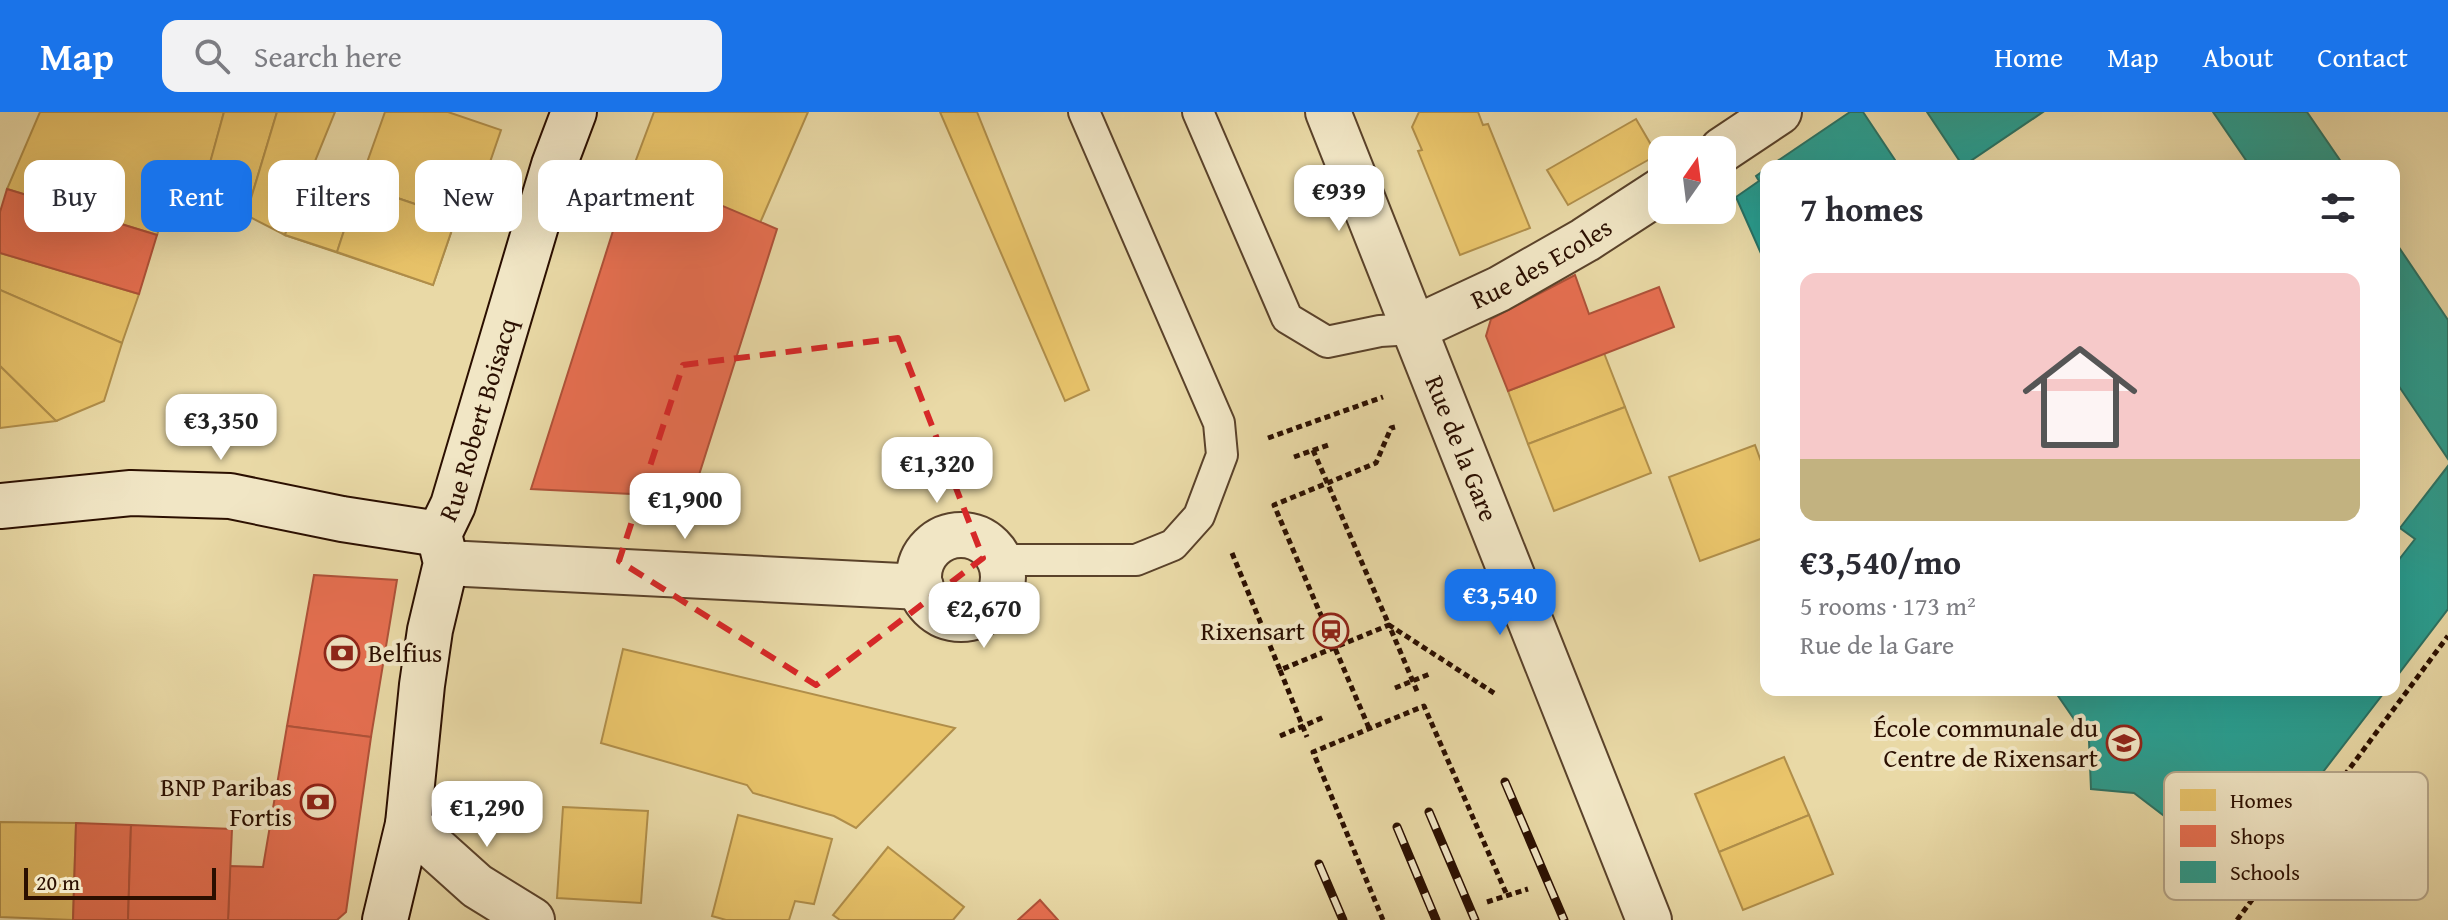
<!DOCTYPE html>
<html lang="en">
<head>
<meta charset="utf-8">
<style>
  body { margin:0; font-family:"Gentium Book Plus",serif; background:#f2f2f3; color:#2b2b33; height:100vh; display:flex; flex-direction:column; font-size:30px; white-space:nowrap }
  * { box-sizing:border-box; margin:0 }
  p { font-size:26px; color:#7c7c81 }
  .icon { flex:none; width:44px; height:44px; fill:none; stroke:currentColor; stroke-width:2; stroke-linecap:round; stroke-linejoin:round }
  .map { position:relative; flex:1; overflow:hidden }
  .panel { position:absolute; left:1760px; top:48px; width:640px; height:536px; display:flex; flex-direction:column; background:#fff; border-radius:16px; box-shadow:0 8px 32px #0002 }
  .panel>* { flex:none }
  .top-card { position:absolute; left:24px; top:48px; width:760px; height:72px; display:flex; gap:16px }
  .needle { width:52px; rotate:14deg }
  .controls { position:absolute; left:1648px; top:24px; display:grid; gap:16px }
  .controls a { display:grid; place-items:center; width:88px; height:88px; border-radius:16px; background:#fff; box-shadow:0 8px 32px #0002; font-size:40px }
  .scale { position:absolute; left:24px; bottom:20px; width:192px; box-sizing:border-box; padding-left:8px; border:4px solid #2b0f00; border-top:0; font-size:22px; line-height:28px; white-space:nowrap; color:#2b0f00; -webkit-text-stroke:6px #f1e6c5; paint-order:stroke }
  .price { position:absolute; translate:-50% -68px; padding:0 18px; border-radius:16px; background:#fff; color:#222; font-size:26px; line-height:52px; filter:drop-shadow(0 2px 4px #0008) }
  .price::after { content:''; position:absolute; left:50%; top:48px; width:24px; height:18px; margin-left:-12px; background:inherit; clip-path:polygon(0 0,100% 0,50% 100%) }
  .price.on { background:#1a73e8; color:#fff }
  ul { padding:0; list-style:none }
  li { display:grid; align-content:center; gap:16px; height:424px; padding:0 40px }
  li+li { border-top:2px solid #e1e1e2 }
  li span { display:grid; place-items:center; height:248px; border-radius:16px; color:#555 }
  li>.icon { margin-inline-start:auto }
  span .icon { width:144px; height:144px; fill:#fffc; stroke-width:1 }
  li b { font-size:34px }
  h2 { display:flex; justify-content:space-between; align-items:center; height:96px; padding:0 40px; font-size:34px }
  .pill { padding:0 28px; border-radius:16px; background:#fff; box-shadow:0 8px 32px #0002; font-size:28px; line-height:72px }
  .pill.on { background:#1a73e8; color:#fff }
  header { display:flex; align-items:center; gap:48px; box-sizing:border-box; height:112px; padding:0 40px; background:#1a73e8; color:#fff }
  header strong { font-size:38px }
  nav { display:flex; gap:44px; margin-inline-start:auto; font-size:28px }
  .search { width:560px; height:72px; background:#f2f2f3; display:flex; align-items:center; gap:20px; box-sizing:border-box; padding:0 28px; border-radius:16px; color:#7c7c81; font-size:30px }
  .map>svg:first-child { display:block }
</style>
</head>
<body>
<header>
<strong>Map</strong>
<div class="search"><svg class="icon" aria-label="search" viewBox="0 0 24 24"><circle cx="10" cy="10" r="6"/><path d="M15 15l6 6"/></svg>Search here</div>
<nav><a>Home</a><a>Map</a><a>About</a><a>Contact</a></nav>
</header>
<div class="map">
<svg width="2448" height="808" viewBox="0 0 2448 808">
  <rect width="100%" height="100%" fill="#e9d9a6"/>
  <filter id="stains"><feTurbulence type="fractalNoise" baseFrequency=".0025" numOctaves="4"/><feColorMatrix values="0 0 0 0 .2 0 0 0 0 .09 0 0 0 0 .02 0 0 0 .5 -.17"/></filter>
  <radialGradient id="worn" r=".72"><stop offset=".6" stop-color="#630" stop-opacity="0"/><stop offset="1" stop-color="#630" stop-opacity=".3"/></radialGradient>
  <!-- homes -->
  <g fill="#e9c46a" stroke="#b08e4a" stroke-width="2">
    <polygon points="40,0 224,0 202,81 174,72 157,123 7,77"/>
    <polygon points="224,0 277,0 246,103 200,87"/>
    <polygon points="277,0 335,0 285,123 246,103"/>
    <polygon points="385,0 448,0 501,18 469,111 359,73"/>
    <polygon points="654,0 808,0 760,111 633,56"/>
    <polygon points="940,0 977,0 1089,278 1065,289"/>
    <polygon points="1419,0 1478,0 1483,13 1488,12 1530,116 1460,143 1418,39 1422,38 1412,15"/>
    <polygon points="1636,7 1657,43 1568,93 1547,58"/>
    <polygon points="308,55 456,106 433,173 285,123"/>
    <polygon points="308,55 359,73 337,140 285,123"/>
    <polygon points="359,73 456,106 433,173 337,140"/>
    <polygon points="0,141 139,182 122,231 0,178"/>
    <polygon points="0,178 122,231 104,289 56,309 0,254"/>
    <polygon points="1604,241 1625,295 1528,332 1508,279"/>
    <polygon points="0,254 56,309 0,316"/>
    <polygon points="1625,295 1651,361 1554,399 1528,332"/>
    <polygon points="1755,333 1766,363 1766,425 1700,449 1669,365"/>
    <polygon points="623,537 955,616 856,716 834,704 753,681 747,673 601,631"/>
    <polygon points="1784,645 1809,703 1719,740 1695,682"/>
    <polygon points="563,695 648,699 641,791 557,786"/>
    <polygon points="738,703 832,727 814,792 795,789 789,808 726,808 712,804"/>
    <polygon points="1809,703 1833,762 1743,798 1719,740"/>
    <polygon points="0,710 76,711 73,808 0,805"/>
    <polygon points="888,735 964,795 953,808 840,808 833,803"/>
  </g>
  <!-- shops -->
  <g fill="#e76f51" stroke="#af5239" stroke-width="2">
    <polygon points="633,56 777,117 692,385 531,377"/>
    <polygon points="7,77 157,123 139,182 0,141 0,100"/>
    <polygon points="1575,163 1589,202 1659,175 1674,215 1508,279 1486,224 1491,207"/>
    <polygon points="314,463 397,468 371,625 287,614"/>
    <polygon points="287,614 371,625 346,800 337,808 228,808 230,754 263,755"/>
    <polygon points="76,711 131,713 128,808 73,808"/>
    <polygon points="131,713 232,717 228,808 128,808"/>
    <polygon points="1040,788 1058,808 1018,808"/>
  </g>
  <!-- schools -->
  <g fill="#2a9d8f" stroke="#2a7264" stroke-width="2">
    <polygon points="1850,0 1863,0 1899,54 1770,54"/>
    <polygon points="1927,0 2043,0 1963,54"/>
    <polygon points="2213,0 2307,0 2344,54 2250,54"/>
    <polygon points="1766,57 1766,144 1763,146 1736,85 1759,69 1756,64"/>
    <polygon points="2394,128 2448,208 2448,347 2394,267"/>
    <polygon points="2448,354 2448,497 2394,568 2394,454 2415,427 2400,416"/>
    <polygon points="2054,578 2386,578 2243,764 2134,681 2091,677 2089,629"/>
  </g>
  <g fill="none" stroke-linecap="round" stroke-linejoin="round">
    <!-- lane casing -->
    <g stroke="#5a422a" stroke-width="34">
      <g id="lane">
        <polyline points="1198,0 1287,206 1327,230 1380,219 1413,217"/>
        <polyline points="1000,448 1136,448 1173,433 1199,404 1222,343 1219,311 1084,0"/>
      </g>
    </g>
    <!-- street casing -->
    <g stroke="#5a422a" stroke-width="48">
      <g id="street">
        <path id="s1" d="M 1328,0 L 1649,808"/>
        <polyline points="1722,38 1779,0"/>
        <path id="s2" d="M 1413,217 L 1499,177 L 1585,128 L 1662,78"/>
        <circle cx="961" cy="465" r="42"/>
        <polyline points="446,451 921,475"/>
        <polyline points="408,712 477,774 532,808"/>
      </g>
    </g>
    <!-- secondary casing -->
    <g stroke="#2b0f00" stroke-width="48">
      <g id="secondary">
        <polyline points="0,394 131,381 230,384 342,407 439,422"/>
        <path id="s3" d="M 385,808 L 408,712 L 422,573 L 430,518 L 446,451 L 439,422 L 453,393 L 554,53 L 574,0"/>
      </g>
    </g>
    <!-- path -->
    <g stroke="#2b0f00" stroke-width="5" stroke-dasharray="6 4" stroke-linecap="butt">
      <polyline points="1268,326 1383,285"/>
      <polyline points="1313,338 1389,513 1497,583"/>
      <polyline points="1294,345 1331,332"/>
      <polyline points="1232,441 1280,558 1389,513 1417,579"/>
      <polyline points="1280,558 1307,625"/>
      <polyline points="1395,576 1432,561"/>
      <polyline points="1369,616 1274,393 1376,351 1391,316 1395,315"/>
      <polyline points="1280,624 1324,605"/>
      <polyline points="1487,790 1528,777"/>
      <polyline points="1383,808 1313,640 1424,594 1507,783"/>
      <polyline points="2237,808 2448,524"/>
    </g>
    <!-- lane -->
    <use href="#lane" stroke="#f1e6c5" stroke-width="30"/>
    <!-- street -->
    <use href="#street" stroke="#f1e6c5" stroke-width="44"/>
    <!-- secondary -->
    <use href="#secondary" stroke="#f1e6c5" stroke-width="44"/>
    <!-- rail casing -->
    <g stroke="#2b0f00" stroke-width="9">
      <g id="rail">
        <polyline points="1505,670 1564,808"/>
        <polyline points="1429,700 1475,808"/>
        <polyline points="1397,715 1436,808"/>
        <polyline points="1319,752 1343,808"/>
      </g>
    </g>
    <!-- rail -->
    <use href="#rail" stroke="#f1e6c5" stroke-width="6" stroke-dasharray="18" stroke-linecap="butt"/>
  </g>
  <!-- marked area -->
  <path fill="none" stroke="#d62828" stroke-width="6" stroke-dasharray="16 10" stroke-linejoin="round" d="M 898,226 L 983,446 L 816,573 L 619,449 L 683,253 Z"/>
  <!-- icons -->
  <defs>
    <g id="station-ring" transform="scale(1.8)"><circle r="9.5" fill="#f1e6c5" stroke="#8f2418" stroke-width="1.5"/><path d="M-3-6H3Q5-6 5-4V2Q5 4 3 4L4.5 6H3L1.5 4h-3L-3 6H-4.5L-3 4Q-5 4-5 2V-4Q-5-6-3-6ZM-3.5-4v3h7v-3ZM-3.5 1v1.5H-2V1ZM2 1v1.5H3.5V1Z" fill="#8f2418"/></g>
    <g id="bank-ring" transform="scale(1.8)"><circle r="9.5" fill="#f1e6c5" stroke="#8f2418" stroke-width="1.5"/><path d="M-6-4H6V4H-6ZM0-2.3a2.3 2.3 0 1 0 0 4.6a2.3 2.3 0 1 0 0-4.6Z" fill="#8f2418"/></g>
    <g id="school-ring" transform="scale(1.8)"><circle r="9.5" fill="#f1e6c5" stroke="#8f2418" stroke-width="1.5"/><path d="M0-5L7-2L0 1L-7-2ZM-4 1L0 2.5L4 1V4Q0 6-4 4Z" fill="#8f2418"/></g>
  </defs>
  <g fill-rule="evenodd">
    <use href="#station-ring" x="1331" y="519"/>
    <use href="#bank-ring" x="342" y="541"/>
    <use href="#school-ring" x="2124" y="631"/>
    <use href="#bank-ring" x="318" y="690"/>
  </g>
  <g text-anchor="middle" stroke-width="8" stroke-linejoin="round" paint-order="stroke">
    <!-- street labels -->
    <g font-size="26" fill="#2b0f00" stroke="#f1e6c5">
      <text dy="9" stroke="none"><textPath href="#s2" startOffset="144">Rue des Ecoles</textPath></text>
      <text dy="9" stroke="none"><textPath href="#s3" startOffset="514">Rue Robert Boisacq</textPath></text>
      <text dy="9" stroke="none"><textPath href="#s1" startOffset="362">Rue de la Gare</textPath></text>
    </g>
    <!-- poi labels -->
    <g font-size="26" fill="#2b0f00" stroke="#f1e6c5" text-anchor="end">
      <text x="1305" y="528">Rixensart</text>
      <text x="368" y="550" text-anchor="start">Belfius</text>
      <text x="2098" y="625">École communale du<tspan x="2098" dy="30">Centre de Rixensart</tspan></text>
      <text x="292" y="684">BNP Paribas<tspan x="292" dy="30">Fortis</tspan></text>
    </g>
  </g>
  <!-- legend -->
  <rect x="2164" y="660" width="264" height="128" rx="12" fill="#f1e6c5" stroke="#b6a68a" stroke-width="2"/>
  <rect x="2180" y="677" width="36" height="22" fill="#e9c46a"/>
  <rect x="2180" y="713" width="36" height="22" fill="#e76f51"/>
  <rect x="2180" y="749" width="36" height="22" fill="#2a9d8f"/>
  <g font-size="22" fill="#2b0f00">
    <text x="2230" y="696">Homes</text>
    <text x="2230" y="732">Shops</text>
    <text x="2230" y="768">Schools</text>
  </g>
  <rect width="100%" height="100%" filter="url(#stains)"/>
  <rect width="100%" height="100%" fill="url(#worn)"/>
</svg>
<div class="controls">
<a><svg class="needle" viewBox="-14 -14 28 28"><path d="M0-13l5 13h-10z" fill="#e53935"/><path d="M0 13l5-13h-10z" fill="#7c7c81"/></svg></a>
</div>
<div class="scale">20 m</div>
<b class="price" style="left:1339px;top:121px">€939</b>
<b class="price" style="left:221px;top:350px">€3,350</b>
<b class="price" style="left:937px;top:393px">€1,320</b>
<b class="price" style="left:685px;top:429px">€1,900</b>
<b class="price on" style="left:1500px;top:525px">€3,540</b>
<b class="price" style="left:984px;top:538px">€2,670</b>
<b class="price" style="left:487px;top:737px">€1,290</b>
<div class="top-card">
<a class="pill">Buy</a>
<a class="pill on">Rent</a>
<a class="pill">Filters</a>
<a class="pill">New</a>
<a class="pill">Apartment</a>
</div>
<section class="panel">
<h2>7 homes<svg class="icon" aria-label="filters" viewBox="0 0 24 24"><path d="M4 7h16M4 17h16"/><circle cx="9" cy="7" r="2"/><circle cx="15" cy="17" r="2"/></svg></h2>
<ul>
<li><span style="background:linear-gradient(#f6c9c9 75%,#c2b280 0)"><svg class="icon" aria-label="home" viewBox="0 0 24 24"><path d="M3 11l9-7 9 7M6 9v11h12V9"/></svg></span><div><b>€3,540/mo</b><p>5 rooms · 173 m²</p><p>Rue de la Gare</p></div></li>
</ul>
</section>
</div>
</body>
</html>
